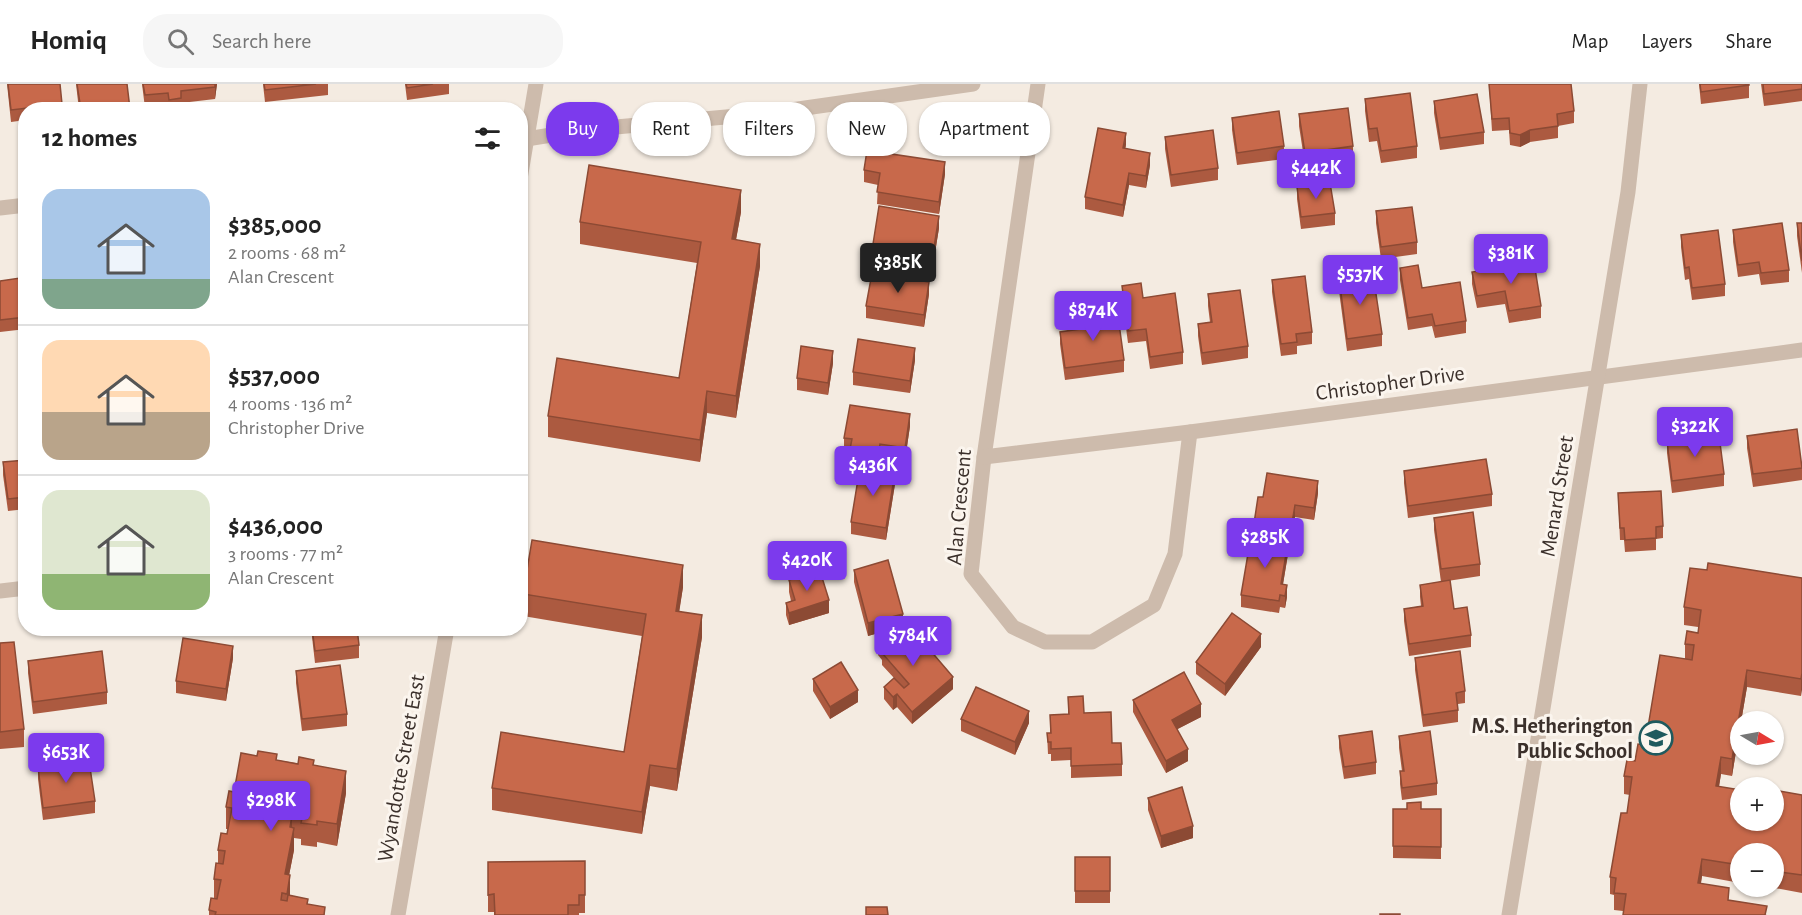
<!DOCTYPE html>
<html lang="en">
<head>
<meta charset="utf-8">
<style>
  body { margin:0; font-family:"Alegreya Sans",sans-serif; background:#f6f6f6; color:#222; height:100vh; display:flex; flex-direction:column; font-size:22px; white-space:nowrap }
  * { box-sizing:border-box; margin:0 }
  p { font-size:20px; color:#767676 }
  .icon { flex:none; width:33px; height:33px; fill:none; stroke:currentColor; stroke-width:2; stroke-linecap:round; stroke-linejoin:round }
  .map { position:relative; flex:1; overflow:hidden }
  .panel { position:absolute; left:18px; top:18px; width:510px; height:534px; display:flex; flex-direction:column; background:#fff; border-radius:24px; box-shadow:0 2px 4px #0004 }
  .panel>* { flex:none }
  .banner { position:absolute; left:546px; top:18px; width:570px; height:54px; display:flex; gap:12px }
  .needle { width:39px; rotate:100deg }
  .controls { position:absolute; left:1730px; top:627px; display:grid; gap:12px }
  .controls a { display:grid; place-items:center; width:54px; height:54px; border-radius:50%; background:#fff; box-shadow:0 2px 4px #0004; font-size:30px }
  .price { position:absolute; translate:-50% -51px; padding:0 14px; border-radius:6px; background:#7c3aed; color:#fff; font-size:20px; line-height:39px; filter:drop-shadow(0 2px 3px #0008) }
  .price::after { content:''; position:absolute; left:50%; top:36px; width:18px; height:14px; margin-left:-9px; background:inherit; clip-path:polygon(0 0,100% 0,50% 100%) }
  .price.on { background:#222; color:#fff }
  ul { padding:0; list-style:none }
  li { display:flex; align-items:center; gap:18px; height:150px; padding:0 24px }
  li+li { border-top:2px solid #e0e0e0 }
  li span { display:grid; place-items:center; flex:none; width:168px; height:120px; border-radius:18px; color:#555 }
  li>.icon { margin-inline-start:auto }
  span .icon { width:72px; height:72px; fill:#fffc; stroke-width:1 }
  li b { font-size:26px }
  h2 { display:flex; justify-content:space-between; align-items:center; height:72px; padding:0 24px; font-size:26px }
  .chip { padding:0 21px; border-radius:24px; background:#fff; box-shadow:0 2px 4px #0004; font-size:21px; line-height:54px }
  .chip.on { background:#7c3aed; color:#fff }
  header { display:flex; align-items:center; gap:36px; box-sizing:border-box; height:84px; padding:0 30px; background:#fff; border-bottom:2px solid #e0e0e0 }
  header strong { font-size:28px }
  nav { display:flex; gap:33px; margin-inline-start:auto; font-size:21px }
  .search { width:420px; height:54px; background:#f6f6f6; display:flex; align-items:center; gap:15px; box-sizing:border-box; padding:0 21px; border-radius:24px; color:#767676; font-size:22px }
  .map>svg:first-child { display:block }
</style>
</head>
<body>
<header>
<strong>Homiq</strong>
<div class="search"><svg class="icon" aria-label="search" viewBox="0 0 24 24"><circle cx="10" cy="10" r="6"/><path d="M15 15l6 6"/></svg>Search here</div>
<nav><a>Map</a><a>Layers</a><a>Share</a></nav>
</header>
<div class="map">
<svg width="1802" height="831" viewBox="0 0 1802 831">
  <rect width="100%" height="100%" fill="#f4ebe1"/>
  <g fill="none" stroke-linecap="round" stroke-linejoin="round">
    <!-- minor -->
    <g stroke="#cdbbac" stroke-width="15">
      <polyline points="1038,0 984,373 971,490 1013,543 1045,558 1092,558 1154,521 1175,470 1190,348"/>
      <polyline points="520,56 583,46 770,29 973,0"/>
      <polyline points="0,124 26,121"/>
      <polyline points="984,373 1190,348 1802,266"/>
      <polyline points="0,507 26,504"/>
      <polyline points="1509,831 1628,108 1640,0"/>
    </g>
    <!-- tertiary -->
    <g stroke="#cdbbac" stroke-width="15">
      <polyline points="520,95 536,0"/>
      <polyline points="398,831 447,544"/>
    </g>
  </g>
  <!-- wall -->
  <g fill="#ac5a40">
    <polygon points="7,0 60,0 62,26 26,26 26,36 11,38"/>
    <polygon points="76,0 127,0 130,26 79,26"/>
    <polygon points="142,0 217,0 215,15 181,19 181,26 169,26 168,21 145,24"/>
    <polygon points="263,0 328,0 328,11 265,18"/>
    <polygon points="405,0 449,0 449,10 407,16"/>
    <polygon points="1489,0 1574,27 1574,39 1558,42 1558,54 1530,58 1520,63 1510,61 1509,46 1492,47"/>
    <polygon points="1699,0 1749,0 1749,14 1701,20"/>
    <polygon points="1761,0 1802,0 1802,17 1764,22"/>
    <polygon points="1365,15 1417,62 1417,74 1381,79 1377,57 1369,58 1365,27"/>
    <polygon points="1434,17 1484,48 1484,60 1440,66 1434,29"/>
    <polygon points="1299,30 1353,62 1353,74 1305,81 1299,42"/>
    <polygon points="1232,34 1284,62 1284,75 1237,81 1232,46"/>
    <polygon points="1165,53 1218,84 1218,96 1171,103 1165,65"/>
    <polygon points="1126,61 1125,64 1150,81 1146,104 1129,101 1123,133 1085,125 1085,113"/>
    <polygon points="886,69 945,90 939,130 877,120 878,101 864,98 864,86"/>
    <polygon points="1297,103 1335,129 1335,141 1301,145 1297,115"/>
    <polygon points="1376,127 1417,158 1417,170 1381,175 1376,139"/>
    <polygon points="741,128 736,156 760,182 736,334 707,329 700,378 548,353 548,332 679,294 697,179 580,160 580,138"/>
    <polygon points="1797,139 1802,139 1802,189 1797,152"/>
    <polygon points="939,144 933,181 903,176 901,192 878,188 878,173 873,172 873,160"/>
    <polygon points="1733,146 1789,186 1789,198 1761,201 1759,190 1738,193 1733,158"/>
    <polygon points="1681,151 1725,200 1725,212 1692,216 1689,195 1685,196 1681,163"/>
    <polygon points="1400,184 1422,204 1466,237 1466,249 1435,254 1432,242 1408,246 1400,196"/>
    <polygon points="1472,188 1541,222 1541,234 1509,239 1505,220 1477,224 1472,200"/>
    <polygon points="1339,194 1382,250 1382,262 1347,267 1339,207"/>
    <polygon points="1272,196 1312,248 1312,260 1297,262 1297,270 1281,272 1272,208"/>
    <polygon points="0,197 26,197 26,245 0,248"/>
    <polygon points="1122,202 1183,268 1183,280 1150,285 1146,257 1128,259 1122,214"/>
    <polygon points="929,210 924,243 866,234 866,222"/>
    <polygon points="1208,210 1248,262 1248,274 1202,281 1198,252 1198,240 1210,238 1208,222"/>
    <polygon points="1106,227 1124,276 1124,288 1065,296 1060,260 1060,248 1079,245 1079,230 1089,241 1106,239"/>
    <polygon points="915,276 910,309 853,301 853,288"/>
    <polygon points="833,279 828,311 797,306 797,294"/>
    <polygon points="910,342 905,376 880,372 878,385 895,400 886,456 851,450 851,438 860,383 849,382 850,367 844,367 844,354"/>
    <polygon points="1747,352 1802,381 1802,396 1753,403 1747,364"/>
    <polygon points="1667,357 1724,390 1724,402 1672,409 1667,369"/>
    <polygon points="26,376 26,425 8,427 3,391 3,378"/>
    <polygon points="1404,387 1492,410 1492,422 1408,434 1404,399"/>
    <polygon points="1318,409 1314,436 1295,433 1290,464 1288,463 1288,470 1283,500 1287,513 1285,524 1280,523 1279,529 1241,523 1241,511 1253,453 1253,446 1263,413"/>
    <polygon points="1618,409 1663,442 1663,454 1656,455 1656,466 1625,468 1624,456 1620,456"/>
    <polygon points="1434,434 1480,480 1480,492 1441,498 1434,446"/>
    <polygon points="854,486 903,539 953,605 912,640 897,623 893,626 884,615 884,603 894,594 882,581 882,576 878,571 878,558 895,544 868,552 854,498"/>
    <polygon points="1707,486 1802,494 1801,612 1747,603 1741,638 1740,638 1740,643 1732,692 1721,690 1719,703 1740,736 1802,711 1802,809 1764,802 1773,802 1773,770 1740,770 1740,799 1702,792 1701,799 1729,817 1767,831 1623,827 1614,826 1614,811 1610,810 1610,793 1627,729 1630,711 1624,710 1624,692 1635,677 1645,661 1685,575 1685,560 1698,549 1698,543 1684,541 1684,523"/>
    <polygon points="789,496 829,529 789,541 786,531 786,519 791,517 789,508"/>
    <polygon points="1420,501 1454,525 1471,551 1471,563 1409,572 1404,537 1404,525 1421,522 1420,513"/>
    <polygon points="683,503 679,527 702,553 677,707 650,702 642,750 492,726 492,704 624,668 642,552 523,532 523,510"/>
    <polygon points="311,544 357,544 359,561 359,574 315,579"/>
    <polygon points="0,559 24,645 24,663 0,665"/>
    <polygon points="1261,563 1225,612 1196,590 1196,578"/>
    <polygon points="233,574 226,617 176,609 176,597"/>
    <polygon points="1415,574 1465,607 1465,619 1458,620 1458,638 1423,643 1415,586"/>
    <polygon points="28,577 107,608 107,620 33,630 28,589"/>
    <polygon points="296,587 347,630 347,642 302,647 296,599"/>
    <polygon points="813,595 858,618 830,635 813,607"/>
    <polygon points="1068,613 1084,629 1112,659 1122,680 1122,692 1071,694 1071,676 1051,677 1051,670 1048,670 1047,649 1050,649 1050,631 1068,630"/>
    <polygon points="1133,616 1201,633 1177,645 1188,677 1166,689 1133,628"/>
    <polygon points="961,635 1029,639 1015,671 961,647"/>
    <polygon points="1339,652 1376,678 1376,690 1344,695 1339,664"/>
    <polygon points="1399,652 1437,699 1437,711 1402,716 1400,700 1400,687 1402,687 1399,664"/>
    <polygon points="277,676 314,682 346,709 337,762 317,758 317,763 301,761 301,755 294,754 294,766 289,791 290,812 308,820 325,831 209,831 209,826 214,815 214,795 218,779 218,766 227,750 228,745 226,745 226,723 234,708"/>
    <polygon points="38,683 95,717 95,729 43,736 38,695"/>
    <polygon points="1148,714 1193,754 1161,764 1148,726"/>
    <polygon points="1393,725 1441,725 1441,775 1393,774"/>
    <rect x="1075" y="773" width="35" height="46"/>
    <polygon points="585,777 585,829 579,829 579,831 494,831 494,828 488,828 488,778"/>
  </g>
  <!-- shaded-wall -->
  <g fill="#8c4a34">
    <polygon points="215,0 217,0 215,15"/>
    <polygon points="1530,46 1530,58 1520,63 1520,51"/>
    <polygon points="1126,49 1126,61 1123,76 1123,64"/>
    <polygon points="1150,69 1150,81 1146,104 1146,92"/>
    <polygon points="945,78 945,90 939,130 939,118"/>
    <polygon points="1129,89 1129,101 1123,133 1123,121"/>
    <polygon points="741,106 741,128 732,177 732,155"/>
    <polygon points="939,132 939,144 933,181 933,169"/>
    <polygon points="760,160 760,182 736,334 736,312"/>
    <polygon points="903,164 903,176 901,192 901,180"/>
    <polygon points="929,198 929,210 924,243 924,231"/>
    <polygon points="915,264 915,276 910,309 910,297"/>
    <polygon points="833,267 833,279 828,311 828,299"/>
    <polygon points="707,307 707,329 700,378 700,356"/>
    <polygon points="910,330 910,342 905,376 905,364"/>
    <polygon points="880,360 880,372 878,386 878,374"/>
    <polygon points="895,388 895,400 886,456 886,444"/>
    <polygon points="1318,397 1318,409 1314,436 1314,424"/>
    <polygon points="1295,421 1295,433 1290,464 1290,451"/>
    <polygon points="1288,458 1288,470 1281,512 1281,500"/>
    <polygon points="683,481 683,503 676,549 676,527"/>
    <polygon points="1287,501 1287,513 1285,524 1285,512"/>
    <polygon points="829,516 829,529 789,541 789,529"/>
    <polygon points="903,530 903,542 868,552 868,539"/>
    <polygon points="702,531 702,553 677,707 677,685"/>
    <polygon points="1261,550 1261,563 1225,612 1225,600"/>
    <polygon points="233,562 233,574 226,617 226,605"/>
    <polygon points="1747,586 1747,603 1741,638 1740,638 1740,643 1732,692 1732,675"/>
    <polygon points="1802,589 1802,606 1801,612 1801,595"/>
    <polygon points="953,593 953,605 912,640 912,628"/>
    <polygon points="858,606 858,618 830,635 830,623"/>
    <polygon points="897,610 897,623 893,626 893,613"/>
    <polygon points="1201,620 1201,633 1172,648 1172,636"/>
    <polygon points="1029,627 1029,639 1015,671 1015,658"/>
    <polygon points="1188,665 1188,677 1166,689 1166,677"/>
    <polygon points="1721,673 1721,690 1716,719 1716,702"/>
    <polygon points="650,681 650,702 642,750 642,728"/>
    <polygon points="346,687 346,709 337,762 337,740"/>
    <polygon points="292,732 292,751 294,744 294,766 285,812 285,790"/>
    <polygon points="1193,742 1193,754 1161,764 1161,752"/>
    <polygon points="1702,775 1702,792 1698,816 1698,799"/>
    <polygon points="290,791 290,813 287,831 287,810"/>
  </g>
  <!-- building -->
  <g fill="#c8694b" stroke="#8c4a34" stroke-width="1.5">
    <polygon points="8,0 60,0 62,20 11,26"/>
    <polygon points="77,0 127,0 130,25 81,26"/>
    <polygon points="143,0 215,0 215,3 181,7 181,14 169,16 168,9 145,11"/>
    <polygon points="264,0 316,0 265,6"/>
    <polygon points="406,0 433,0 407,4"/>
    <polygon points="1489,0 1571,0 1574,27 1557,30 1558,42 1530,46 1520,51 1510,49 1509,34 1492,35"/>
    <polygon points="1700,0 1749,0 1749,1 1701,8"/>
    <polygon points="1763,0 1802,0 1802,5 1764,10"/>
    <polygon points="1410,9 1417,62 1381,67 1377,44 1369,45 1365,15"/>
    <polygon points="1477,10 1484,48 1440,54 1434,17"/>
    <polygon points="1348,24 1353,62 1305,69 1299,30"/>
    <polygon points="1279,27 1284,62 1237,69 1232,34"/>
    <polygon points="1098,44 1126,49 1123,64 1150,69 1146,92 1129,89 1123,121 1085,113"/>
    <polygon points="1213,46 1218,84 1171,91 1165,53"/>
    <polygon points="868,60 886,63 885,69 945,78 939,118 877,108 880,89 864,86"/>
    <polygon points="589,81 741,106 732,155 760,160 736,312 707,307 700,356 548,332 557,274 679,294 701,158 580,138"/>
    <polygon points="1330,99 1335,129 1301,133 1297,103"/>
    <polygon points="879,122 939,132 933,169 903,164 901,180 878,176 880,161 873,160"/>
    <polygon points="1412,123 1417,158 1381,163 1376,127"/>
    <polygon points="1782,139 1789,186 1761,189 1759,178 1738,181 1733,146"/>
    <polygon points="1797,139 1802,139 1802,177"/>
    <polygon points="1718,146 1725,200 1692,204 1689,183 1685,184 1681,151"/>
    <polygon points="1534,178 1541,222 1509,227 1505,207 1477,212 1472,188"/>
    <polygon points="1418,181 1422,204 1460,198 1466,237 1435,242 1432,230 1408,234 1400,184"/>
    <polygon points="872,189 929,198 924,231 866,222"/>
    <polygon points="1373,190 1382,250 1347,255 1339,194"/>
    <polygon points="1305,192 1312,248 1296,250 1297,258 1281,260 1272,196"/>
    <polygon points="20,194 21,198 26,197 26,233 0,236 0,197"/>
    <polygon points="1141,199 1143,214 1175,209 1183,268 1150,273 1146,245 1128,247 1122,202"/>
    <polygon points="1240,206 1248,262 1202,269 1198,240 1212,238 1208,210"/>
    <polygon points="1117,225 1124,276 1065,284 1060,248 1080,245 1079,230 1087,229 1089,241 1107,238 1106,227"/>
    <polygon points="858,255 915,264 910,297 853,288"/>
    <polygon points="801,262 833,267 828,299 797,294"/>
    <polygon points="850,321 910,330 905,364 880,360 878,374 849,370 852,355 844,354"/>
    <polygon points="1797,345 1802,384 1753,390 1747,352"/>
    <polygon points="1719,351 1724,390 1672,397 1667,357"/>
    <polygon points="1486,375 1492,410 1408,422 1404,387"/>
    <polygon points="26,376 26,413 8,415 3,378"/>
    <polygon points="860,383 895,388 886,444 851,438"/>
    <polygon points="1267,389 1318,397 1314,424 1295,421 1290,451 1253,446 1258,413 1263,413"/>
    <polygon points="1661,407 1663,442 1656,443 1656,454 1625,456 1624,444 1620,444 1618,409"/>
    <polygon points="1473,428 1480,480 1441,485 1434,434"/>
    <polygon points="1251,452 1288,458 1281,500 1287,501 1285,512 1280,511 1279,517 1241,511"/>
    <polygon points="532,456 683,481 676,527 702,531 677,685 650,681 642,728 492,704 501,648 624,668 646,530 523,510"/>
    <polygon points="888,476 903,530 868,539 854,486"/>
    <polygon points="1708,479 1802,494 1802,589 1801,595 1747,586 1732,675 1721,673 1716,702 1740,706 1740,736 1773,736 1773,706 1802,711 1802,791 1773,787 1773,770 1740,770 1740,781 1702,775 1698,799 1729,804 1728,816 1767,822 1765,831 1623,831 1626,810 1614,809 1616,794 1610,793 1621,729 1627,729 1632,693 1624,692 1627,676 1635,677 1638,660 1645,661 1660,571 1692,576 1694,561 1685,560 1687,547 1698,549 1701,526 1684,523 1690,484 1707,486"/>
    <polygon points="820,487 829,516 789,529 786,519 795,516 789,496"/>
    <polygon points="1450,496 1454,525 1467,523 1471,551 1409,560 1404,525 1423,522 1420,501"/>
    <polygon points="1232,529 1261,550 1225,600 1196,578"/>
    <polygon points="902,538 909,547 912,545 953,593 912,628 897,610 893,613 884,603 894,594 904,604 909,600 882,569 885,567 878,558"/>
    <polygon points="312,544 357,544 359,561 315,567"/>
    <polygon points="183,554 233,562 226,605 176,597"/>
    <polygon points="14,558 24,645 0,648 0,559"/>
    <polygon points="102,567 107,608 33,618 28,577"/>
    <polygon points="1460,567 1465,607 1456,609 1458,626 1423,631 1415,574"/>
    <polygon points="841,578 858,606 830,623 813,595"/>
    <polygon points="340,581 347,630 302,635 296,587"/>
    <polygon points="1184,588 1201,620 1172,636 1188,665 1166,677 1133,616"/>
    <polygon points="976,603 1029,627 1015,658 961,635"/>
    <polygon points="1083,612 1084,629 1111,628 1112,659 1121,659 1122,680 1071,682 1071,664 1051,665 1051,658 1048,658 1047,649 1051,649 1050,631 1069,630 1068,613"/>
    <polygon points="1372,647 1376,678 1344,683 1339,652"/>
    <polygon points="1430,647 1437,699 1402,704 1400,687 1404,687 1399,652"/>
    <polygon points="258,667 277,670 276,676 298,680 299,673 314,676 313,681 346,687 337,740 317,737 317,741 301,739 302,734 292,732 290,743 294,744 285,790 290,791 287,810 282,809 281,816 287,817 288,811 308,815 307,820 325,823 324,831 215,831 216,828 209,826 211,814 217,815 221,796 214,795 216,779 223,780 225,767 218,766 221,749 227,750 232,724 226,723 229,707 234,708 241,669 257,672"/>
    <polygon points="89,677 95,717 43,724 38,683"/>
    <polygon points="1182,703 1193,742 1161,752 1148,714"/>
    <polygon points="1421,718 1421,725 1441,725 1441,763 1393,762 1393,725 1407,725 1407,719"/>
    <rect x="1075" y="773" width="35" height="34"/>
    <polygon points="585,777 585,811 579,811 579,821 568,821 568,831 495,831 494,810 488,811 488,778"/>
    <polygon points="866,823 887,823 888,831 866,831"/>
    <rect x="1380" y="830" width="20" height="1"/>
  </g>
  <!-- icons -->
  <defs>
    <g id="school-ring" transform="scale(1.725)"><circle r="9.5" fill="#fbf5ee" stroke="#1f5a5e" stroke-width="1.5"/><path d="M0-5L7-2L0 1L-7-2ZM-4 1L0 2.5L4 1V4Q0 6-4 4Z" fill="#1f5a5e"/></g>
  </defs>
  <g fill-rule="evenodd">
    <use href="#school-ring" x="1656" y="654"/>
  </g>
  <g text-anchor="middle" stroke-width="6" stroke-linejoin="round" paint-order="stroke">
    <!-- street labels -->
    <g font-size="22" fill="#3b302b" stroke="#fbf5ee">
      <text transform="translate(1390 298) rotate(-8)" y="8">Christopher Drive</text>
      <text transform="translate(1556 412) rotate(-81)" y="8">Menard Street</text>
      <text transform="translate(958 423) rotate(-85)" y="8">Alan Crescent</text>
      <text transform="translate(400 684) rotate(-80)" y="8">Wyandotte Street East</text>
    </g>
    <!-- poi labels -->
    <g font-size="22" font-weight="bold" fill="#3b302b" stroke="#fbf5ee" text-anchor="end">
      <text x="1633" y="649">M.S. Hetherington<tspan x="1633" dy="25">Public School</tspan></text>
    </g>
  </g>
</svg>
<div class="controls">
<a><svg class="needle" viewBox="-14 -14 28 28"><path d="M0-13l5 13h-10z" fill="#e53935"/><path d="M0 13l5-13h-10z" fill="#767676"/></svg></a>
<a>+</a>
<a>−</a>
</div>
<b class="price" style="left:1316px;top:116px">$442K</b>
<b class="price" style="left:1511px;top:201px">$381K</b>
<b class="price on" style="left:898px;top:210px">$385K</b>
<b class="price" style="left:1360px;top:222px">$537K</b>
<b class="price" style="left:1093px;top:258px">$874K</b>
<b class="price" style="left:1695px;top:374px">$322K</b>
<b class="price" style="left:873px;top:413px">$436K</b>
<b class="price" style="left:1265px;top:485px">$285K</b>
<b class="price" style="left:807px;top:508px">$420K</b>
<b class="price" style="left:913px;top:583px">$784K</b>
<b class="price" style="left:66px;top:700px">$653K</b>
<b class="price" style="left:271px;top:748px">$298K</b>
<div class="banner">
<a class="chip on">Buy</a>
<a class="chip">Rent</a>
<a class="chip">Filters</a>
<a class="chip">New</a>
<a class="chip">Apartment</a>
</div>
<section class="panel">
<h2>12 homes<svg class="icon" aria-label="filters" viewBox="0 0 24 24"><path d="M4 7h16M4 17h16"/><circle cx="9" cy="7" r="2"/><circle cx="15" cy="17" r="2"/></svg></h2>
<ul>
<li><span style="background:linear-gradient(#a9c7e8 75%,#7fa58c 0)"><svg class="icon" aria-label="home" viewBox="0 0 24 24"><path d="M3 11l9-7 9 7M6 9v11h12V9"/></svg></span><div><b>$385,000</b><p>2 rooms · 68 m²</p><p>Alan Crescent</p></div></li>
<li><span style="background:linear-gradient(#ffd9b3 60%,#b9a48a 0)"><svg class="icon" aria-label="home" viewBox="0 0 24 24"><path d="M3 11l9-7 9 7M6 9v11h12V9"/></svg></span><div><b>$537,000</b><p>4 rooms · 136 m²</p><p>Christopher Drive</p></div></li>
<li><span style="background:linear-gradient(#dfe7d0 70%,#8fb573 0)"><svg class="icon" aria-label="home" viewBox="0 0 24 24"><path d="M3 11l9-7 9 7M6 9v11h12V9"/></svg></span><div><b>$436,000</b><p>3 rooms · 77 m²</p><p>Alan Crescent</p></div></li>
</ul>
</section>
</div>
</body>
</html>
